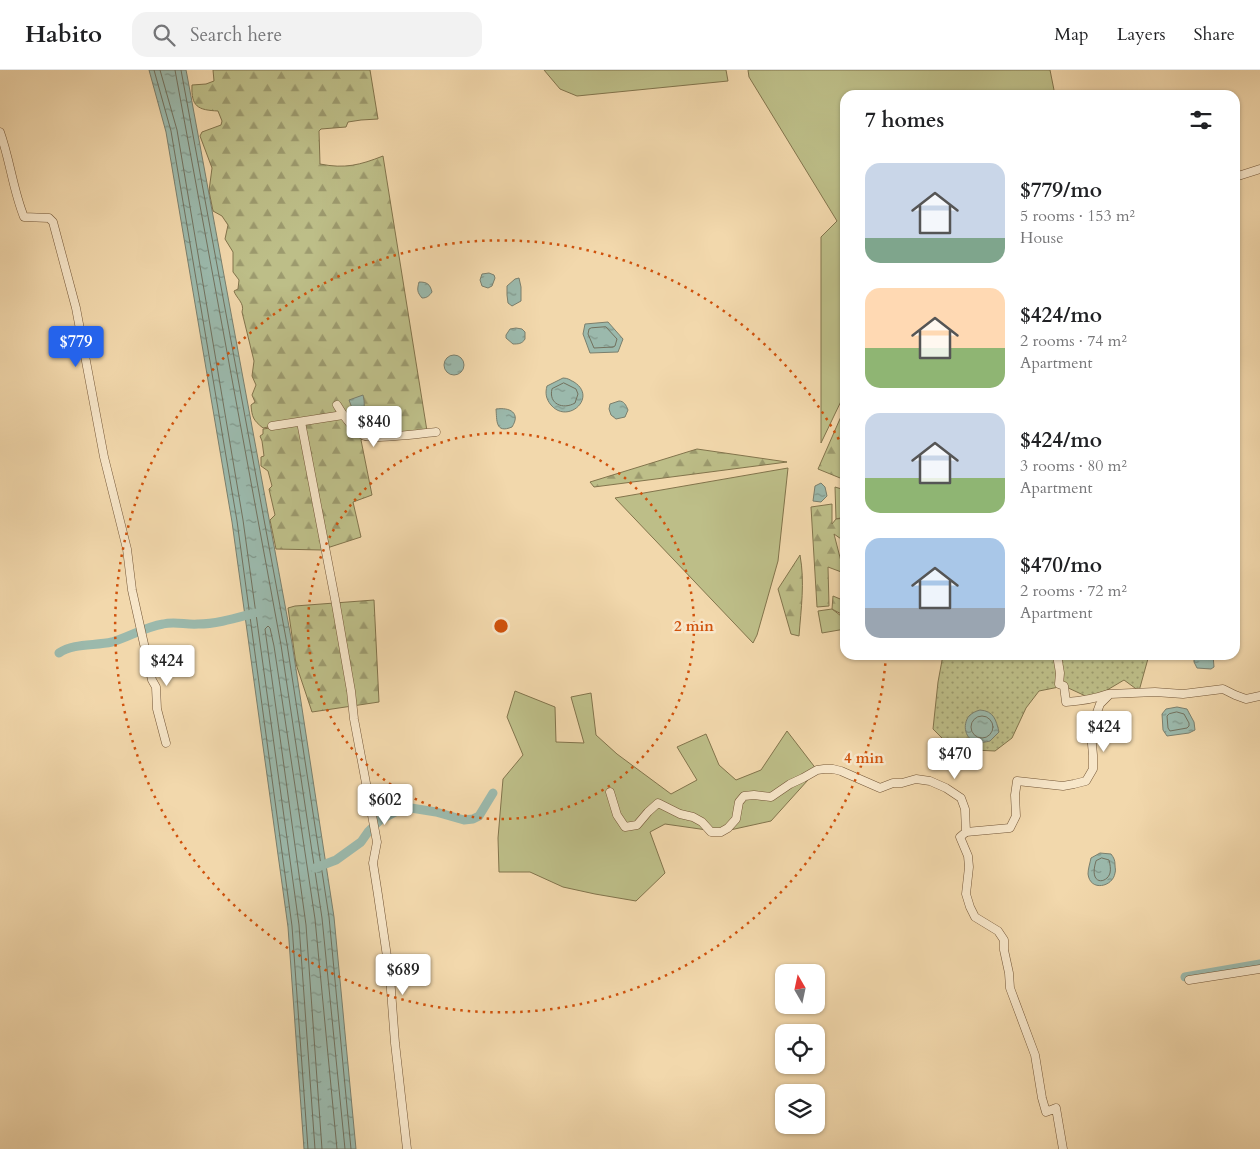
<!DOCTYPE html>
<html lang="en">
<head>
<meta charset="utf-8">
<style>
  body { margin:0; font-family:Cardo,serif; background:#f2f2f2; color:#202124; height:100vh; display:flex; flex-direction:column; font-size:19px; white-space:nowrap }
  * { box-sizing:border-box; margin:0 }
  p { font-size:16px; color:#757577 }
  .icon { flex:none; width:28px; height:28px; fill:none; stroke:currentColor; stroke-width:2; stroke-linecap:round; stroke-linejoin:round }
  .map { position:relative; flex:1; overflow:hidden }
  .panel { position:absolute; left:840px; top:20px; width:400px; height:570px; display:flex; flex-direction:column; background:#fff; border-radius:15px; box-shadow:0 1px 4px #0004 }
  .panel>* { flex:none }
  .needle { width:32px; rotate:351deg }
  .tools { position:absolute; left:775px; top:894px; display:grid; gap:10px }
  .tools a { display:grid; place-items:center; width:50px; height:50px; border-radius:10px; background:#fff; box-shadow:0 1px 4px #0004; font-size:25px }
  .price { position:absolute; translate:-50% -42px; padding:0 11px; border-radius:5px; background:#fff; color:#222; font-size:16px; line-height:32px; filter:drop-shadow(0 1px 2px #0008) }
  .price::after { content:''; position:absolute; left:50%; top:30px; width:15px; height:11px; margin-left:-8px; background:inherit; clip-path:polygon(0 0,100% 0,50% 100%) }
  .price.selected { background:#2563eb; color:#fff }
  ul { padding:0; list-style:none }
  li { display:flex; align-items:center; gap:15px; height:125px; padding:0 25px }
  li span { display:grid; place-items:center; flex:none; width:140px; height:100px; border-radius:15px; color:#555 }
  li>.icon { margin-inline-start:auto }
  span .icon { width:60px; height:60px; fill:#fffc; stroke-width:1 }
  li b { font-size:21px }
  h2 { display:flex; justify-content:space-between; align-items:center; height:60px; padding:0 25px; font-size:21px }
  header { display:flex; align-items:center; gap:30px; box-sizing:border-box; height:70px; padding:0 25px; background:#fff; border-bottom:1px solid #e0e0e0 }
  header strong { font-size:24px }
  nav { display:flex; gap:28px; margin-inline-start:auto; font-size:18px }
  .search { width:350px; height:45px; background:#f2f2f2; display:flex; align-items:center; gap:12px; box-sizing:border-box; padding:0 18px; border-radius:15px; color:#757577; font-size:19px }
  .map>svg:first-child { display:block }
</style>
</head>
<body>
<header>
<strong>Habito</strong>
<div class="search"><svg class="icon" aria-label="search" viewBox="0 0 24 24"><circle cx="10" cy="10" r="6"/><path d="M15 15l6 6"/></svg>Search here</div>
<nav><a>Map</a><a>Layers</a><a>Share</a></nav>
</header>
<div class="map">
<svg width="1260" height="1079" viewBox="0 0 1260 1079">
  <defs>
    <pattern id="forest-firs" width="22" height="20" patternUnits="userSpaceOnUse" patternTransform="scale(1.25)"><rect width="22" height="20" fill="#bdbe88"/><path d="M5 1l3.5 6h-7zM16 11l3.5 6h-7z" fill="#9c9a6e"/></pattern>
    <pattern id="park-dots" width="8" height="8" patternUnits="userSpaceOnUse" patternTransform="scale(1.25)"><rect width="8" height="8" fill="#bdbe88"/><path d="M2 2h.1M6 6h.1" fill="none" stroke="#9c9a6e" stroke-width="1.8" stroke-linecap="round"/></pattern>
    <pattern id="water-ripples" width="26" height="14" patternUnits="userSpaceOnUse" patternTransform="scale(1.25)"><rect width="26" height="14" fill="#9bb9ac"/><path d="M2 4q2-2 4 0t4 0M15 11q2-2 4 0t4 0" fill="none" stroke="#80968a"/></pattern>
  </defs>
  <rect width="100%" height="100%" fill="#f2d8ac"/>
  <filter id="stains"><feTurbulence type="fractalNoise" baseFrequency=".004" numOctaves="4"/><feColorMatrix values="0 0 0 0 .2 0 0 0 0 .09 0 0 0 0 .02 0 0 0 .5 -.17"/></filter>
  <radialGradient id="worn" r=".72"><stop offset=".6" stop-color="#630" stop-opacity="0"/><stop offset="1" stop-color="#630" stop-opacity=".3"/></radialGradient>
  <!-- grass -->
  <g fill="#bdbe88" stroke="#82744c">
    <polygon points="544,0 726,0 728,11 577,26 560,19"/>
    <polygon points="748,0 1050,0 1055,25 845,25 845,332 844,332 844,325 821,373 821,167 837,151 749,7"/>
    <polygon points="788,398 778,491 757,565 753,573 615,428"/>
    <polygon points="835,417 845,420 845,447 836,449"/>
    <polygon points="832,539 845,549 845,559 822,563 818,541"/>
    <polygon points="515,621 555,637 556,672 584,673 571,627 591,623 596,665 617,684 671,724 697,710 677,677 706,664 719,695 736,710 761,700 787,661 817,700 771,751 721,762 665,754 650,762 665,803 636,831 595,824 563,817 530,802 499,802 498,768 503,709 523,685 507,647"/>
  </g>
  <!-- forest -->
  <g fill="url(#forest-firs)" stroke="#82744c">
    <path d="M 213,0 L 370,0 L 378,49 L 361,50 L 348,52 L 346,57 L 321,59 L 319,61 L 320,94 C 345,99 360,95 383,86 L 427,361 L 366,366 L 341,344 L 263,358 C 253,350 252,347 251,335 L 255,332 L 252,325 L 256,315 L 252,306 L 254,291 L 242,242 C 245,233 236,228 234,221 L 238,219 L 239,210 L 233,202 L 233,182 L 225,169 L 228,155 L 222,146 L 213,141 L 209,121 L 212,98 L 200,66 L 202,62 L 221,55 L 222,51 L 218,41 C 198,40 191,37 192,15 L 206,14 L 214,11 Z"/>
    <polygon points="843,342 845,342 845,410 818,399"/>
    <polygon points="342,346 363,367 361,370 372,425 353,432 361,467 327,478 302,353"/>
    <polygon points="299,354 325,479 322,480 276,479 270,450 275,445 269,419 272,416 268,401 261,396 261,387 264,386 262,371 260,366 263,364 263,359"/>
    <polygon points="697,379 787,392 594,417 590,412"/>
    <polygon points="832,434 832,454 836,449 845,448 845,471 844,471 834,464 844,503 828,497 829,536 817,537 811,437"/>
    <path d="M 800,485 C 805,512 801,539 799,566 L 791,564 L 778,519 Z"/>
    <polygon points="833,526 845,531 845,546 832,539"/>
    <polygon points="374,530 379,632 312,642 296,594 288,538 295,536"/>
  </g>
  <!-- park -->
  <polygon fill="url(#park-dots)" stroke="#82744c" points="943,585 1149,585 1139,621 1124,610 1092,629 1064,616 1039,621 1026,638 1012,668 995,681 953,679 933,659 938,612"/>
  <!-- water -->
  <g fill="url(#water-ripples)" stroke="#7a7f6d">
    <polygon points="149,0 186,0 187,5 292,573 334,847 356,1079 304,1079 288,857 232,452 166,62"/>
    <polygon points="489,203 494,205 495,208 492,216 488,218 482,216 480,210 482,204"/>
    <polygon points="519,208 521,217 521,231 512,236 508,233 507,225 507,216 515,209"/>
    <path d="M 419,212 C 427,212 430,214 432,222 C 429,226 427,228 422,228 C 417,222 417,220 419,212 Z"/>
    <polygon points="608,252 623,269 618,282 590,283 583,264 585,254"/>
    <path d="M 516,258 L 522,259 L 525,262 L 525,269 C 522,274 518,274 513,274 L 506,268 L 506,265 L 510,259 Z"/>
    <circle cx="454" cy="295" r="10"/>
    <path d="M 563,308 C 568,308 570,310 574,312 C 598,327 568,355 551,335 C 546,329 545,323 547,316 Z"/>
    <path d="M 363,325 C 365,333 365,340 360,347 L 355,346 L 349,330 Z"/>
    <path d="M 619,331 C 624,331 626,335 628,340 L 625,347 L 616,349 L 611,345 L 609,339 L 610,334 Z"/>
    <path d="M 496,339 C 510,337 521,343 512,357 C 495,364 497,350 496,339 Z"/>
    <polygon points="821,413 825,417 827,426 821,432 813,431 815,416"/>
    <polygon points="1194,585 1213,585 1214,597 1211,599 1197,598 1194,592"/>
    <polygon points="1177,637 1187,639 1194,652 1195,660 1189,663 1167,666 1163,660 1162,644 1166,639"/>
    <path d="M 980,640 C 994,641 996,650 999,662 L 990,671 C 986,672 981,673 977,672 C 965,670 962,655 969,646 C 972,643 976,641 980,640 Z"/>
    <path d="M 1100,783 L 1111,784 C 1114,788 1115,790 1115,795 C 1115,798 1116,800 1115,803 C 1113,817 1090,822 1088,804 C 1088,799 1090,793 1091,788 Z"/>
  </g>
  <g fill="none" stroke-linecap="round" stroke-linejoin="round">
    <!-- shore -->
    <g stroke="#72715e" stroke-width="1">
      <polyline points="154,0 171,61 237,451 292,856 308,1079"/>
      <polyline points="160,0 177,60 243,450 299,855 315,1079"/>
      <polyline points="175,0 281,575 322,848 345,1079"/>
      <polyline points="181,0 287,574 329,847 351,1079"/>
      <polygon points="606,257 617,269 615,276 613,277 594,278 588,264 589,259 591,258"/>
      <path d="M 564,313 L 576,319 L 578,324 L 575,333 C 563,340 548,334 552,319 Z"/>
      <polygon points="1177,642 1184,644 1189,653 1189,656 1187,658 1170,661 1168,658 1167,646 1169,644"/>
      <circle cx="982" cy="657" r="11"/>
      <path d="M 1102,788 L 1109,790 C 1110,794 1111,799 1110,803 C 1107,814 1088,816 1096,791 Z"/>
      <polyline points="322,1079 306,855 265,559 268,556 270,558 274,576 315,849 337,1079"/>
    </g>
    <!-- canal -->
    <g stroke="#9bb9ac" stroke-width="9">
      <path d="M 59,583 C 74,573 94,576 112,572 C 129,567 145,557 163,554 C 175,551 186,555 198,554 C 217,554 236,548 255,543"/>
      <polyline points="315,798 336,790 361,772 368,762 380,750 397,741 411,738 436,742 464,750 473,749 479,746 493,723"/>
      <polyline points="1185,907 1260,894"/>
    </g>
    <!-- minor casing -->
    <g stroke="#725536" stroke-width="9">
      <g id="minor">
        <path d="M 0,62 C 10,90 13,120 24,147 L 49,148 L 53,152 L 76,238 L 104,387 L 127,479 L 132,520 L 152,610 L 156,617 L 157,639 L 166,673"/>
        <polyline points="1235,107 1260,99"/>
        <path d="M 337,335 C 342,344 355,362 365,366 C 373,370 424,363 436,362"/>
        <polyline points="301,352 335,529 351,621 354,649 377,772 373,793 378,825 390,907 395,973 407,1079"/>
        <polyline points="272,356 343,345"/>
        <path d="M 1057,585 L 1060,603 L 1059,614 L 1064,616 L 1066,632 C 1081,631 1094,629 1108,624"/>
        <polyline points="610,722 617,745 625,757 637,755 648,742 658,733 680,744 693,747 702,752 711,762 721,762 728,758 736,749 739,732 744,726 754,725 762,726 771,727 790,714 803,708 817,700 824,699 833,699 841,701 880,718 893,713 902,713 916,709 930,711 946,718 961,728 965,739 966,762 960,767 968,786 969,797 966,824 970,837 975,847 998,861 1004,870 1004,880 1009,903 1010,918 1035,985 1042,1028 1046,1042 1056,1038 1063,1079"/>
        <polyline points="966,762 1010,758 1016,746 1015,725 1017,711 1063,716 1074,714 1086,711 1093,699 1093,685 1090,653 1096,645 1100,634 1110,624 1155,622 1183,624 1223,619 1235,625 1246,629 1260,626"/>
        <polyline points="1189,910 1260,899"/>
      </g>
    </g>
    <!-- minor -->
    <use href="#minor" stroke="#f7e6c9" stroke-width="8"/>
  </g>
  <!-- distance rings -->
  <g fill="none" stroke="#d0520c" stroke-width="2.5" stroke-dasharray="2.5 5">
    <circle cx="501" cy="556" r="193"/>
    <path d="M886 586A386 386 0 1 1 845 381"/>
  </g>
  <circle cx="501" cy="556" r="8" fill="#d0520c" stroke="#f7e6c9" stroke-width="2.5"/>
  <g font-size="15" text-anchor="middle" font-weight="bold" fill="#d0520c" stroke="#f7e6c9" stroke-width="5" stroke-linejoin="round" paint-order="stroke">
    <text x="694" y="561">2 min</text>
    <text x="864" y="693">4 min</text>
  </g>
  <rect width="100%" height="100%" filter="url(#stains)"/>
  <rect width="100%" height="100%" fill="url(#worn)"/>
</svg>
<div class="tools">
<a><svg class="needle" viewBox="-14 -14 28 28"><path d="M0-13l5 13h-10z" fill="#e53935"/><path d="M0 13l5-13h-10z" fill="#757577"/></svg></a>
<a><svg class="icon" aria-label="locate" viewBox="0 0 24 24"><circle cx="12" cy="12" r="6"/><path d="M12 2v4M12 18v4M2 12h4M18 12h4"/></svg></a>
<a><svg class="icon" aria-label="layers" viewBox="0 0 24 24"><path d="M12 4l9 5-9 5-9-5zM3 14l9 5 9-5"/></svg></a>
</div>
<b class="price selected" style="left:76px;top:298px">$779</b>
<b class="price" style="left:374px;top:378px">$840</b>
<b class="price" style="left:167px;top:617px">$424</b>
<b class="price" style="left:1104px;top:683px">$424</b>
<b class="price" style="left:955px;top:710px">$470</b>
<b class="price" style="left:385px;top:756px">$602</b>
<b class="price" style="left:403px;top:926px">$689</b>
<section class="panel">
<h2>7 homes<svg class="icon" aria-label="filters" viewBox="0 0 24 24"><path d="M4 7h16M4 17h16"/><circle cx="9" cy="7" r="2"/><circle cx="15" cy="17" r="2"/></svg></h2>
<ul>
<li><span style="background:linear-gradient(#c9d6e8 75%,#7fa58c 0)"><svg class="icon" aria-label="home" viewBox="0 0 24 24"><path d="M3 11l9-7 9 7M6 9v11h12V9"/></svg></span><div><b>$779/mo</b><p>5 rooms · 153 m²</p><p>House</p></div></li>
<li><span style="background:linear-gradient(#ffd9b3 60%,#8fb573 0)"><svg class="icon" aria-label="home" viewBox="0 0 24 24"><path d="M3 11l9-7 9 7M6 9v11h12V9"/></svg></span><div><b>$424/mo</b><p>2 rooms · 74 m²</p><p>Apartment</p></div></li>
<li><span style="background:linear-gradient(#c9d6e8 65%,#8fb573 0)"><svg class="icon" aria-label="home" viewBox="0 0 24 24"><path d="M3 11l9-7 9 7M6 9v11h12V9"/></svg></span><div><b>$424/mo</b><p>3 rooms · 80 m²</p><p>Apartment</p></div></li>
<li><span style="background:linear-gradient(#a9c7e8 70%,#9aa5b1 0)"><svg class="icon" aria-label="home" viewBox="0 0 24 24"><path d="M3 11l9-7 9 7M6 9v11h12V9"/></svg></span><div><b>$470/mo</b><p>2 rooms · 72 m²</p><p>Apartment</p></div></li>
</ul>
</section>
</div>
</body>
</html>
